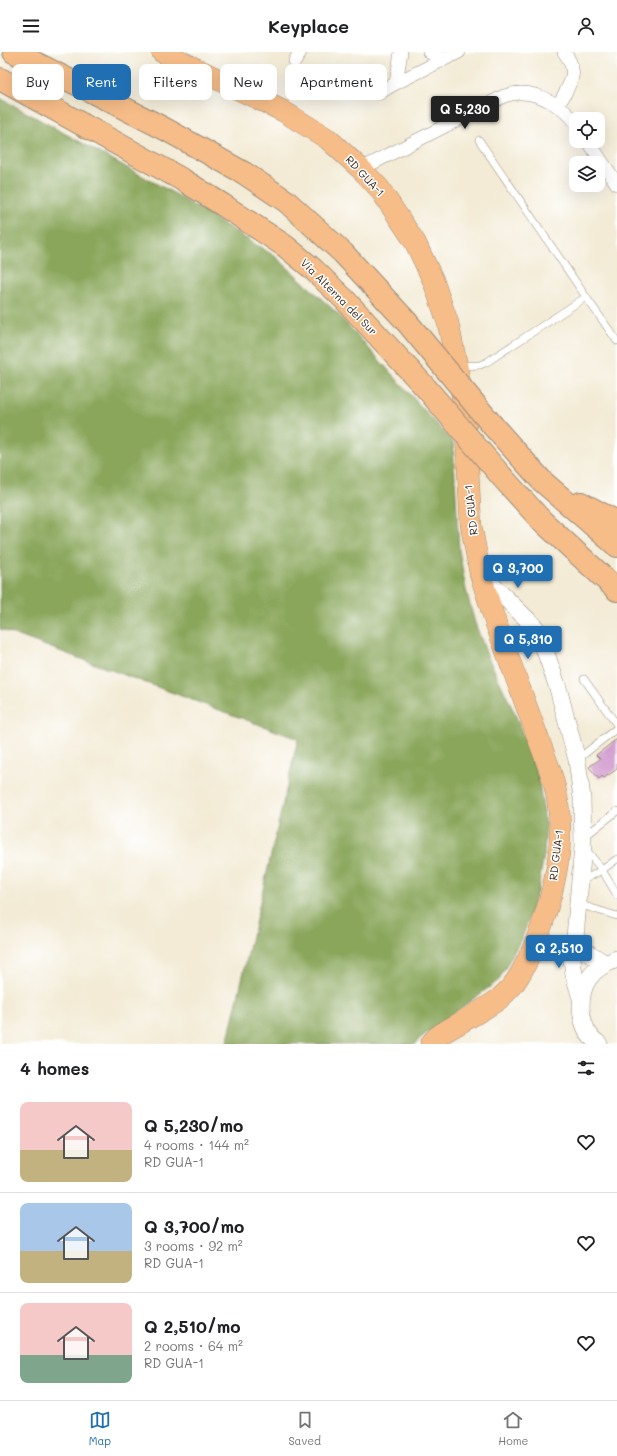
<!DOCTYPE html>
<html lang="en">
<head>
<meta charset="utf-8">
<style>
  body { margin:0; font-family:Mali,sans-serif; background:#f6f6f6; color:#202124; height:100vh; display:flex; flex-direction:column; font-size:15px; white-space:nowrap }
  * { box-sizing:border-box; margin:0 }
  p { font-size:13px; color:#757577 }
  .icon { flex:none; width:22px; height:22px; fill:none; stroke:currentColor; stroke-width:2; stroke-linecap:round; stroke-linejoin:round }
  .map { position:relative; height:992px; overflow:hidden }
  .panel { display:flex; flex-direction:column; background:#fff; flex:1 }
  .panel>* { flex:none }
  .top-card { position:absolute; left:12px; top:12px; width:400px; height:36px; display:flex; gap:8px }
  .controls { position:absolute; left:569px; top:60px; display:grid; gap:8px }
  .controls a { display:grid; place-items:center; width:36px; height:36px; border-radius:8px; background:#fff; box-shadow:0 4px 16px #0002; font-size:20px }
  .price { position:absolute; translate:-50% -34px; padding:0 9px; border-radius:4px; background:#1f6fb2; color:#fff; font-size:13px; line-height:26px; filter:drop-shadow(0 1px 2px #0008) }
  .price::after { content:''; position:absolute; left:50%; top:24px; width:12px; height:9px; margin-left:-6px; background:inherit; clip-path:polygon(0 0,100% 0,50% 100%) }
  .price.on { background:#222; color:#fff }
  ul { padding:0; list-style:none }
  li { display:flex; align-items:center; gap:12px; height:100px; padding:0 20px }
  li+li { border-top:1px solid #e0e0e0 }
  li span { display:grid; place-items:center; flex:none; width:112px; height:80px; border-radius:8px; color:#555 }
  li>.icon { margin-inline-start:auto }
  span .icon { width:48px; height:48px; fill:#fffc; stroke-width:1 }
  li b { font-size:17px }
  h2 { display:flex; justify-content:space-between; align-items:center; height:48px; padding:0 20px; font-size:17px }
  .pill { padding:0 14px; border-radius:8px; background:#fff; box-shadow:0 4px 16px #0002; font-size:14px; line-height:36px }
  .pill.on { background:#1f6fb2; color:#fff }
  header { display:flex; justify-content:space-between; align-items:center; height:52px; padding:0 20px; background:#fff; font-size:18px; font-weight:800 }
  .tab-bar { display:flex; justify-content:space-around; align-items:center; height:56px; border-top:1px solid #e0e0e0; background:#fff; font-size:11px; color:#757577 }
  .tab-bar a { display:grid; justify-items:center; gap:2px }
  .tab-bar .on { color:#1f6fb2 }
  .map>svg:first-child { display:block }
</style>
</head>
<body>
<header><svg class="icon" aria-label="menu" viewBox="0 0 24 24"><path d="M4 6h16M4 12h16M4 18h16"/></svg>Keyplace<svg class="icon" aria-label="person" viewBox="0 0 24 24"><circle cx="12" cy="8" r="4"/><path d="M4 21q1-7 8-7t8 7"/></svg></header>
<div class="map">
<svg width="617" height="992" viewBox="0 0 617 992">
  <rect width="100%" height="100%" fill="#fff"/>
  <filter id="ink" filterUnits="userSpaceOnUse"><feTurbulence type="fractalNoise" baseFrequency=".025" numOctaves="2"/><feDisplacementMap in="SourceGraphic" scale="8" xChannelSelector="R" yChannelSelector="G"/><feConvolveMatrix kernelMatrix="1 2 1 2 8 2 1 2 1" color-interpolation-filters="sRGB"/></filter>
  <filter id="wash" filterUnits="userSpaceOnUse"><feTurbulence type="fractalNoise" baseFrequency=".012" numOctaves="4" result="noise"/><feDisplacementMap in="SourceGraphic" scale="16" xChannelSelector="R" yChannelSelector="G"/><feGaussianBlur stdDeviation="0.9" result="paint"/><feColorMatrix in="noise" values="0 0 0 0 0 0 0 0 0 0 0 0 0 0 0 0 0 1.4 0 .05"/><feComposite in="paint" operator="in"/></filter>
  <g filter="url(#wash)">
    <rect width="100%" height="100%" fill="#f3ebd5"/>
    <!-- forest -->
    <polygon fill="#89a65a" stroke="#62683c" points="0,46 177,143 276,205 337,261 453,390 459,498 466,538 475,571 487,603 516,664 538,724 546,775 544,803 538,837 524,881 499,928 419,987 416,992 227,992 298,687 0,577"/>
    <g id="blocks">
      <!-- building -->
      <polygon fill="#d29bcf" points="617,687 617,717 604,726 602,724 599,727 589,715 600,707 596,703"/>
    </g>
  </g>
  <g filter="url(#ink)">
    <use href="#blocks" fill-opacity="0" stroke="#978a7a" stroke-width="1"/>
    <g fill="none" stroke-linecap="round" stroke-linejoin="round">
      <!-- service casing -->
      <g stroke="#978a7a" stroke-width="8">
        <g id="service">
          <polyline points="479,88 586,245"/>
          <polyline points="460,314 480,313 487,310 586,245 617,289"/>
          <polyline points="584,627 617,673"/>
          <polyline points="578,707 617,676"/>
          <polyline points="584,785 617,759"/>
          <polyline points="585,796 602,818 617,807"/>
          <polyline points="580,830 602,818 617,843"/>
          <polyline points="578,852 617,864"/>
        </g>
      </g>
      <!-- minor casing -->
      <g stroke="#978a7a" stroke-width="14">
        <g id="minor">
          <polyline points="429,0 444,7"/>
          <polyline points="295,9 300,0"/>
          <polyline points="396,31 401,0"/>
          <polyline points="379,41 396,31 459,0"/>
          <path d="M 558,54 C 569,32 581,22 564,0"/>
          <polyline points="588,89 617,132"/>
          <path d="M 361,117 L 504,44 C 509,43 514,41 519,41 C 540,40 564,55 576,72"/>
        </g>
      </g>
      <!-- tertiary casing -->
      <g stroke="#978a7a" stroke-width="18">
        <g id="tertiary">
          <polyline points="480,521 535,575 539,581 558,636 577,708 582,746 583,794 575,885 572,907 574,923 581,946"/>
          <path d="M 505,596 C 511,588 523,576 534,581 C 537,583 540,588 543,591"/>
          <polyline points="575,885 584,898 604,911"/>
          <path d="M 599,992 C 579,979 576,945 589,926 C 596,916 606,911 617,907"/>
        </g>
      </g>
      <!-- primary casing -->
      <g stroke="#978a7a" stroke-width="22">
        <path id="primary" d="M 162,0 L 283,59 L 328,87 L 361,117 L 379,136 L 415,190 L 433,228 L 448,271 L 457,314 L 465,361 L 471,473 L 480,521 L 495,569 L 551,721 C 557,740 560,758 560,778 C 561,821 541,887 519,924 C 514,933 507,940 499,947 C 487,956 473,963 460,971 C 450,977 437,982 431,992"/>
      </g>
      <!-- trunk casing -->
      <g stroke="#978a7a" stroke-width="24">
        <g id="trunk">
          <polyline points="14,0 165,77 244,121 286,149 343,201 406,269"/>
          <polyline points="0,27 183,128 223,153 285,194 313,217 346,249 426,336"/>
          <polyline points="493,374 542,429 617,494"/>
          <polyline points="503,426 541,468 617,538"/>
          <polyline points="581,451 617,470"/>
        </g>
      </g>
      <!-- service -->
      <use href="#service" stroke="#fff" stroke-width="7"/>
      <!-- minor -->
      <use href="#minor" stroke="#fff" stroke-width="13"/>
      <!-- tertiary -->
      <use href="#tertiary" stroke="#fff" stroke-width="17"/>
      <!-- primary -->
      <use href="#primary" stroke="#f7bd88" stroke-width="21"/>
      <!-- trunk -->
      <use href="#trunk" stroke="#f7bd88" stroke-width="22"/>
      <!-- trunk-bridge casing -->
      <g stroke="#978a7a" stroke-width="24" stroke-linecap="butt">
        <g id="trunk-bridge">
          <polyline points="406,269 493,374"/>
          <polyline points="426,336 503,426"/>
        </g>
      </g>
      <!-- trunk-bridge -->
      <use href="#trunk-bridge" stroke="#f7bd88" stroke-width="22"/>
    </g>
  </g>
  <g text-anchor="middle" stroke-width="3" stroke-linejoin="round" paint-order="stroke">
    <!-- street labels -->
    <g font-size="11" fill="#3b2a1e" stroke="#fff">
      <text transform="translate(365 124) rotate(47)" y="4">RD GUA-1</text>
      <text transform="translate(339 245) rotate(45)" y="4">Vía Alterna del Sur</text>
      <text transform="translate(471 458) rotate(-96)" y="4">RD GUA-1</text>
      <text transform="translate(556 803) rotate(-83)" y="4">RD GUA-1</text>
    </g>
  </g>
</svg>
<div class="controls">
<a><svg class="icon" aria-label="locate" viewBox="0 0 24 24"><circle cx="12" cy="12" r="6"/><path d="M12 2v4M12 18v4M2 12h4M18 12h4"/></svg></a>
<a><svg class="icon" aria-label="layers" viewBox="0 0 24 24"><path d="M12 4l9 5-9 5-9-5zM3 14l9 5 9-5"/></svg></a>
</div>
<b class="price on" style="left:465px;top:78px">Q 5,230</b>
<b class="price" style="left:518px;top:537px">Q 3,700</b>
<b class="price" style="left:528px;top:608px">Q 5,310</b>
<b class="price" style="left:559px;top:917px">Q 2,510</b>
<div class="top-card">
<a class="pill">Buy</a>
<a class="pill on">Rent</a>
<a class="pill">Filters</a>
<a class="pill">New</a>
<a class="pill">Apartment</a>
</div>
</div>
<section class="panel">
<h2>4 homes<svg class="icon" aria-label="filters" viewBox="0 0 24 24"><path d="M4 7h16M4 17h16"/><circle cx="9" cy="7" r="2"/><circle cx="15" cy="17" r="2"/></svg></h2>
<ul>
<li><span style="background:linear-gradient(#f6c9c9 60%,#c2b280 0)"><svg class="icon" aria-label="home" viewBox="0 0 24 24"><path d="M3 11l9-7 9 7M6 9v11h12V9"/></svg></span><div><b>Q 5,230/mo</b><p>4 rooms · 144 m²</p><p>RD GUA-1</p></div><svg class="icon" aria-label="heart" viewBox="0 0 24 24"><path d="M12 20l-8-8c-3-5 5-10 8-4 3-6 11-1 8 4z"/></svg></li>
<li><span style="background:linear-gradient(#a9c7e8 60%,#c2b280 0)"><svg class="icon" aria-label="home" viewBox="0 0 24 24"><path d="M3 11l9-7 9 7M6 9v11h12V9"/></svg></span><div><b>Q 3,700/mo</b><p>3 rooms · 92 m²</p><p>RD GUA-1</p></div><svg class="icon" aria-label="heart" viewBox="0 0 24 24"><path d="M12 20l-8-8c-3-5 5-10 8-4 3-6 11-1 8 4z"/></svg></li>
<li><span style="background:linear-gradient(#f6c9c9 65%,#7fa58c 0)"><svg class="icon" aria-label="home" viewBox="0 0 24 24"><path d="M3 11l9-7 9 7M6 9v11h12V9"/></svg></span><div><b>Q 2,510/mo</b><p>2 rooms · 64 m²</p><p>RD GUA-1</p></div><svg class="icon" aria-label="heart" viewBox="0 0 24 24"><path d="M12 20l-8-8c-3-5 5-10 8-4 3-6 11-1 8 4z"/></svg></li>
</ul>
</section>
<nav class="tab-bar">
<a class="on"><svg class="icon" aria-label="map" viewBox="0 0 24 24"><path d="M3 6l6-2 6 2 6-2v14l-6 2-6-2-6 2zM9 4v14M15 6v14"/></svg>Map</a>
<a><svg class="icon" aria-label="saved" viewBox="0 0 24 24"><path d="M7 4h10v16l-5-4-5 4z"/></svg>Saved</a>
<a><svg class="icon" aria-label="home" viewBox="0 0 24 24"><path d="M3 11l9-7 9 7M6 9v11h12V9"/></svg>Home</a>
</nav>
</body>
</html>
